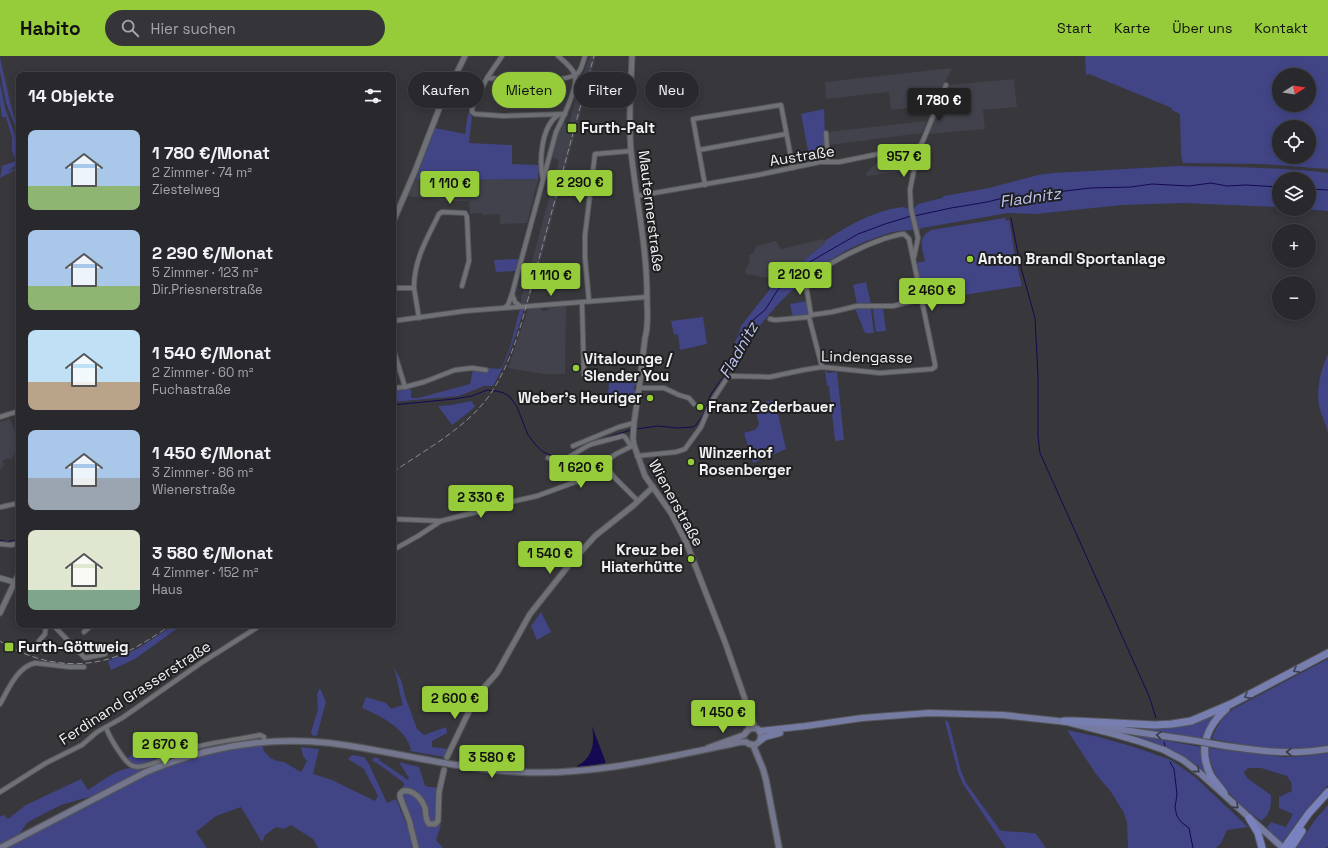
<!DOCTYPE html>
<html lang="de">
<head>
<meta charset="utf-8">
<style>
  body { margin:0; font-family:"Space Grotesk",sans-serif; background:#353539; color:#f1f3f6; height:100vh; display:flex; flex-direction:column; font-size:15px; white-space:nowrap }
  * { box-sizing:border-box; margin:0 }
  p { font-size:13px; color:#a5a6aa }
  .icon { flex:none; width:22px; height:22px; fill:none; stroke:currentColor; stroke-width:2; stroke-linecap:round; stroke-linejoin:round }
  .map { position:relative; flex:1; overflow:hidden }
  .drawer { position:absolute; left:16px; top:16px; width:380px; height:556px; display:flex; flex-direction:column; background:#29292d; border-radius:8px; box-shadow:0 2px 10px #0003,0 0 0 1px #454549 }
  .drawer>* { flex:none }
  .banner { position:absolute; left:408px; top:16px; width:380px; height:36px; display:flex; gap:8px }
  .needle { width:26px; rotate:78deg }
  .tools { position:absolute; left:1272px; top:12px; display:grid; gap:8px }
  .tools a { display:grid; place-items:center; width:44px; height:44px; border-radius:50%; background:#29292d; box-shadow:0 2px 10px #0003,0 0 0 1px #454549; font-size:20px }
  .price { position:absolute; translate:-50% -34px; padding:0 9px; border-radius:4px; background:#96cc3a; color:#111; font-size:13px; line-height:26px; filter:drop-shadow(0 1px 2px #0008) }
  .price::after { content:''; position:absolute; left:50%; top:24px; width:12px; height:9px; margin-left:-6px; background:inherit; clip-path:polygon(0 0,100% 0,50% 100%) }
  .price.on { background:#222; color:#fff }
  ul { padding:0; list-style:none }
  li { display:flex; align-items:center; gap:12px; height:100px; padding:0 12px }
  li span { display:grid; place-items:center; flex:none; width:112px; height:80px; border-radius:8px; color:#555 }
  li>.icon { margin-inline-start:auto }
  span .icon { width:48px; height:48px; fill:#fffc; stroke-width:1 }
  li b { font-size:17px }
  h2 { display:flex; justify-content:space-between; align-items:center; height:48px; padding:0 12px; font-size:17px }
  .chip { padding:0 14px; border-radius:18px; background:#29292d; box-shadow:0 2px 10px #0003,0 0 0 1px #454549; font-size:14px; line-height:36px }
  .chip.on { background:#96cc3a; color:#111 }
  header { display:flex; align-items:center; gap:24px; box-sizing:border-box; height:56px; padding:0 20px; background:#96cc3a; color:#111 }
  header strong { font-size:19px }
  nav { display:flex; gap:22px; margin-inline-start:auto; font-size:14px }
  .search { width:280px; height:36px; background:#353539; display:flex; align-items:center; gap:10px; box-sizing:border-box; padding:0 14px; border-radius:22px; color:#a5a6aa; font-size:15px }
  .map>svg:first-child { display:block }
</style>
</head>
<body>
<header>
<strong>Habito</strong>
<div class="search"><svg class="icon" aria-label="search" viewBox="0 0 24 24"><circle cx="10" cy="10" r="6"/><path d="M15 15l6 6"/></svg>Hier suchen</div>
<nav><a>Start</a><a>Karte</a><a>Über uns</a><a>Kontakt</a></nav>
</header>
<div class="map">
<svg width="1328" height="792" viewBox="0 0 1328 792">
  <rect width="100%" height="100%" fill="#37373c"/>
  <!-- built -->
  <g fill="#41424b">
    <polygon points="590,0 596,0 538,214 528,248 521,248 521,240 524,235 521,233 524,227 532,206 559,104 551,101 557,77 563,67 569,68 579,29"/>
    <polygon points="952,12 931,55 931,53 926,50 891,54 889,36 826,43 825,26"/>
    <polygon points="1014,23 1017,51 983,54 985,73 928,78 949,29"/>
    <polygon points="927,65 922,77 829,89 828,76"/>
    <polygon points="903,95 912,95 914,96 912,114 867,120 866,117 881,103 880,100"/>
    <polygon points="416,123 443,128 443,124 538,123 527,167 500,168 500,158 482,159 482,157 470,158 469,145 448,145 408,140"/>
    <polygon points="823,183 826,186 780,224 746,218 745,215 750,204 749,199 752,198 757,190 776,185 781,193"/>
    <polygon points="566,250 565,318 544,318 508,312 528,253 541,252 542,255 547,255 549,252"/>
    <polygon points="10,363 19,386 19,395 15,396 11,404 8,402 2,405 4,409 0,414 0,366"/>
  </g>
  <!-- green -->
  <g fill="#414585" fill-rule="evenodd">
    <path d="M 1085,0 L 1328,0 L 1328,113 L 1264,108 L 1183,107 L 1181,99 L 1180,58 L 1172,54 L 1172,52 L 1089,18 L 1086,19 ZM 1279,19 L 1309,19 L 1309,49 L 1279,49 ZM 1279,71 L 1309,71 L 1309,101 L 1279,101 Z"/>
    <polygon points="0,1 10,46 15,64 19,72 19,94 15,69 6,47 0,16"/>
    <polygon points="0,27 5,52 14,76 16,92 19,98 19,107 18,107 8,116 19,111 19,112 0,122 2,110 16,105 12,95 12,82 6,61 2,61 0,47"/>
    <polygon points="824,53 826,102 810,105 801,58"/>
    <polygon points="468,57 470,59 472,60 469,87 512,89 512,108 539,109 538,123 444,124 443,128 416,123 435,72 465,78"/>
    <path d="M 1179,110 C 1229,111 1278,111 1328,117 L 1328,155 L 1304,153 L 1309,153 L 1309,123 L 1279,123 L 1279,151 L 1183,147 L 1122,149 L 1036,158 L 1008,157 L 922,172 L 920,173 L 920,178 L 913,153 L 918,148 L 942,142 L 944,140 L 989,132 L 1038,119 L 1053,117 Z"/>
    <path d="M 904,151 L 910,154 L 914,173 C 909,175 904,174 899,175 C 891,176 883,179 875,182 C 821,201 777,243 745,290 L 733,290 L 738,280 L 741,270 L 777,224 L 780,224 L 825,187 L 825,185 C 846,170 878,153 904,151 Z"/>
    <path d="M 1005,162 L 1007,165 L 1009,164 L 1016,205 L 1022,230 L 924,245 L 916,207 L 925,205 C 923,194 916,182 931,174 Z"/>
    <polygon points="519,203 516,215 496,216 494,204"/>
    <polygon points="866,226 871,248 857,248 853,229"/>
    <polygon points="807,245 809,257 807,259 793,261 790,248"/>
    <polygon points="855,252 870,252 871,254 874,277 865,277"/>
    <polygon points="874,252 883,252 886,275 876,276 873,254"/>
    <path d="M 520,253 L 524,253 C 516,280 507,306 493,330 L 484,330 L 459,340 L 393,346 L 393,334 L 409,333 L 411,334 L 411,342 L 418,342 L 470,328 L 473,314 L 486,316 L 487,315 L 487,312 L 499,313 L 502,311 L 510,291 Z"/>
    <polygon points="703,261 707,288 680,294 678,278 674,279 671,265"/>
    <path d="M 1328,298 L 1328,377 C 1326,368 1322,361 1320,353 C 1315,335 1321,314 1328,298 Z"/>
    <polygon points="825,313 826,313 827,317 837,316 844,384 835,385 829,330 827,330"/>
    <polygon points="609,327 636,327 633,333 635,333 635,338 608,338"/>
    <path d="M 775,344 L 786,393 L 753,407 L 744,377 C 750,375 757,375 759,368 L 754,348 Z"/>
    <polygon points="471,345 475,350 469,356 452,369 438,350 452,349"/>
    <polygon points="541,556 551,576 537,584 531,570"/>
    <polygon points="174,569 182,569 135,603 111,614 108,605 137,593"/>
    <path d="M 1328,603 L 1328,689 C 1314,691 1300,693 1285,693 C 1260,693 1236,687 1212,683 C 1216,670 1223,661 1233,653 Z"/>
    <path d="M 393,610 L 401,624 L 405,640 L 417,673 L 424,679 L 446,671 L 447,677 L 432,685 L 432,691 L 448,693 L 444,701 L 410,695 L 411,693 C 405,672 381,660 362,652 L 366,641 L 386,647 L 391,653 L 403,649 C 399,636 398,623 393,610 Z"/>
    <polygon points="319,633 321,634 326,646 317,679 315,680 312,679 311,676 318,653 317,639"/>
    <path d="M 1213,660 L 1206,673 L 1203,682 L 1152,675 L 1143,672 C 1168,672 1191,671 1213,660 Z"/>
    <polygon points="946,664 949,667 961,715 966,727 1000,774 1003,775 1033,777 1036,778 1046,792 1006,792 963,728 958,716 945,666"/>
    <polygon points="1067,674 1099,681 1134,691 1171,704 1195,721 1248,771 1227,774 1221,787 1216,792 1128,792 1127,767 1124,757 1111,736 1096,718"/>
    <path d="M 1130,678 L 1201,691 L 1203,708 L 1206,718 C 1185,696 1157,688 1130,678 Z"/>
    <path d="M 260,680 L 262,683 L 220,689 L 181,699 L 146,713 L 92,740 L 61,749 L 30,765 L 26,768 L 19,779 L 0,789 L 0,760 L 4,759 L 8,763 L 26,749 L 81,723 L 88,734 C 100,726 122,709 136,712 L 184,694 Z"/>
    <polygon points="145,687 154,705 143,709 132,709 127,703"/>
    <polygon points="262,689 264,695 270,702 277,705 284,706 301,716 307,705 303,700 301,691 319,693 313,718 332,724 375,745 378,740 364,713 348,703 352,699 364,701 369,708 387,747 396,743 410,777 412,792 318,792 313,783 291,769 284,773 276,771 265,779 262,786 241,751 216,760 196,776 207,792 5,792 129,728 167,710 195,701 221,695"/>
    <path d="M 1209,692 L 1284,701 L 1305,700 L 1328,697 L 1328,729 L 1305,755 L 1282,787 L 1270,777 L 1267,771 L 1271,766 L 1286,771 L 1293,758 L 1279,752 L 1279,741 L 1292,735 L 1291,726 L 1287,720 L 1261,712 L 1248,712 L 1244,716 L 1247,722 L 1271,739 C 1271,750 1271,758 1261,765 C 1239,749 1208,722 1209,692 Z"/>
    <path d="M 374,702 L 379,702 L 379,704 L 408,724 L 409,722 L 399,706 L 419,711 L 425,730 L 438,732 L 436,764 L 434,766 L 430,765 C 428,761 429,757 427,752 C 425,741 415,732 403,732 L 404,727 L 391,717 L 372,704 Z"/>
    <path d="M 407,737 C 429,744 417,767 432,772 L 439,768 L 441,769 L 436,784 L 443,792 L 418,792 L 411,763 L 402,741 L 404,738 Z"/>
    <polygon points="1328,749 1328,790 1325,792 1296,792 1315,764"/>
  </g>
  <!-- water -->
  <path fill="#150952" d="M 592,670 L 606,707 L 577,712 L 577,710 C 593,702 595,687 592,670 Z"/>
  <g fill="none" stroke-linecap="round" stroke-linejoin="round">
    <!-- stream -->
    <g stroke="#150952" stroke-width="1">
      <polyline points="1309,133 1328,134"/>
      <polyline points="914,160 951,152 987,146 999,143 1090,132 1131,131 1152,128 1189,130 1211,127 1227,130 1246,129 1279,131"/>
      <polyline points="1011,162 1020,208 1035,262 1038,320 1038,380 1040,397 1149,640 1156,662"/>
      <polyline points="393,349 454,343 472,340 487,334 496,335 504,337 510,341 517,351 528,379 535,388 543,396 553,400 564,400 591,386"/>
      <polyline points="636,373 658,370 677,372 693,371 696,369 703,359 711,338 727,316 740,286 754,263 765,254 777,235 783,228 797,220 808,207 858,178 885,168 911,160"/>
      <polyline points="596,385 631,374"/>
      <polyline points="0,484 7,486 19,483"/>
      <polyline points="1164,686 1165,690"/>
      <polyline points="1170,706 1174,713 1177,738 1175,752 1177,760 1181,766 1189,772 1193,792"/>
    </g>
    <!-- minor casing -->
    <g stroke="#555659" stroke-width="6">
      <g id="minor">
        <polyline points="487,22 502,0"/>
        <path d="M 565,58 L 504,60 L 475,58 L 472,56 L 472,52 L 487,22 C 503,23 568,28 578,17 C 582,13 583,5 585,0"/>
        <polyline points="826,77 828,106"/>
        <polyline points="699,94 786,78"/>
        <polyline points="916,95 922,87 946,29"/>
        <path d="M 543,123 C 539,105 541,71 558,59"/>
        <polyline points="705,129 693,63 781,49 793,112"/>
        <polyline points="637,140 758,119 820,106 839,106 903,93 914,93 916,95"/>
        <polyline points="914,201 918,182 911,153 910,134 917,99 916,95"/>
        <polyline points="393,232 414,232 419,262"/>
        <path d="M 414,232 C 414,203 427,183 439,158 L 442,156 L 465,157 L 467,161 L 469,205 L 462,230"/>
        <polyline points="512,238 515,246 520,250"/>
        <polyline points="589,245 585,202 585,179 595,98 631,95"/>
        <polyline points="582,246 584,319 585,320 601,320 604,322 640,323"/>
        <path d="M 504,252 L 508,249 L 512,238 L 556,76 C 562,64 578,31 575,19 C 572,11 564,5 558,0"/>
        <polyline points="811,259 809,261 822,311"/>
        <polyline points="770,263 775,264 809,261"/>
        <polyline points="393,265 465,255 647,241"/>
        <polyline points="393,292 405,331"/>
        <polyline points="393,332 405,331 424,326 455,314 472,312 486,314"/>
        <polyline points="639,332 664,332 679,339 689,342 694,348"/>
        <polyline points="0,361 19,355"/>
        <polyline points="573,390 619,371 634,367"/>
        <path d="M 637,400 L 676,396 L 685,393 L 701,371 L 712,345 L 727,322 L 731,320 L 770,321 L 803,314 L 822,311 L 880,317 L 932,313 L 935,311 L 935,308 C 926,266 918,225 909,183 L 904,178 C 898,178 892,181 886,182 C 860,191 827,207 806,225 L 806,229 L 811,259 L 832,256 L 857,250 L 893,250 L 921,243"/>
        <path d="M 548,402 C 568,408 576,394 592,388 C 602,385 613,383 623,380 L 625,381 L 631,390"/>
        <polyline points="604,408 615,422 638,445"/>
        <polyline points="1,451 19,447"/>
        <polyline points="393,463 441,465 480,455 506,447 537,440 578,425 616,398 634,389"/>
        <polyline points="0,488 11,489 19,487"/>
        <polyline points="393,494 418,480 441,465"/>
        <polyline points="53,569 85,602 105,598"/>
        <polyline points="84,576 92,569"/>
        <polyline points="39,585 45,578 46,569"/>
        <path d="M 0,648 C 8,634 17,611 35,607 L 70,611 L 84,611"/>
        <path d="M 106,671 C 108,679 125,708 133,710 C 145,714 168,700 179,696 C 205,686 233,685 260,679 L 264,681 L 264,686"/>
        <polyline points="0,736 46,707 82,689 97,676 122,662 201,607 261,569"/>
      </g>
    </g>
    <!-- tertiary casing -->
    <g stroke="#555659" stroke-width="7">
      <g id="tertiary">
        <path d="M 632,0 C 631,31 628,63 631,95 C 636,143 647,191 647,240 C 647,254 649,269 645,282 L 639,332 L 634,367 L 633,382 L 634,389 L 645,420 L 671,457 L 686,486 L 725,586 L 755,672"/>
        <polyline points="393,166 415,115 439,53 465,0"/>
        <polyline points="0,522 14,526"/>
        <polyline points="0,557 19,517"/>
        <polyline points="747,658 749,673"/>
        <polyline points="447,701 475,643 480,636 497,617 530,558 569,509 595,480 634,449 653,431"/>
        <path d="M 416,792 L 409,764 L 400,741 L 400,738 L 403,735 C 413,733 422,743 425,752 C 426,758 425,763 429,768 L 435,768 L 438,765 L 439,736 L 444,714"/>
      </g>
    </g>
    <!-- secondary casing -->
    <g stroke="#555659" stroke-width="8">
      <g id="secondary">
        <polyline points="753,689 763,713 766,724 779,792"/>
        <path d="M 0,792 L 146,716 C 205,691 266,680 330,687 C 393,695 455,713 519,716 C 594,720 667,701 741,686 L 746,686 L 749,688 L 755,689 L 760,685 L 761,679 L 758,673 L 751,672 L 747,675 L 744,679 L 708,692"/>
      </g>
    </g>
    <!-- primary casing -->
    <g stroke="#555659" stroke-width="8">
      <g id="primary">
        <polyline points="1067,666 1110,677 1138,685 1164,694 1183,704 1201,718 1283,792"/>
        <polyline points="1090,669 1197,685"/>
        <polyline points="760,675 806,670 862,662 929,657 1003,659 1067,666"/>
        <polyline points="761,684 765,681 780,677"/>
        <path d="M 1214,688 C 1252,694 1289,700 1328,693"/>
      </g>
    </g>
    <!-- trunk casing -->
    <g stroke="#555659" stroke-width="9">
      <g id="trunk">
        <polyline points="1064,665 1075,665 1155,669 1172,668 1191,665 1231,648 1328,597"/>
        <path d="M 1224,737 C 1220,731 1215,726 1211,720 C 1198,694 1206,671 1226,653"/>
      </g>
    </g>
    <!-- motorway casing -->
    <g stroke="#555659" stroke-width="9">
      <g id="motorway">
        <polyline points="1249,762 1258,777 1262,792"/>
        <polyline points="1284,792 1309,757 1328,736"/>
        <polyline points="1291,792 1302,775"/>
      </g>
    </g>
    <!-- minor -->
    <use href="#minor" stroke="#707176" stroke-width="4"/>
    <!-- tertiary -->
    <use href="#tertiary" stroke="#707176" stroke-width="5"/>
    <!-- secondary -->
    <use href="#secondary" stroke="#73768c" stroke-width="5.5"/>
    <!-- primary -->
    <use href="#primary" stroke="#757ba2" stroke-width="6"/>
    <!-- trunk -->
    <use href="#trunk" stroke="#777eb0" stroke-width="7"/>
    <!-- motorway -->
    <use href="#motorway" stroke="#7981bf" stroke-width="7"/>
    <!-- rail -->
    <g stroke="#8c8c90" stroke-width="1" stroke-dasharray="6 3" stroke-linecap="butt">
      <polyline points="526,227 532,213"/>
      <path d="M 393,416 C 425,394 466,372 489,340 C 506,315 516,287 524,258 L 594,0"/>
      <path d="M 0,585 C 36,608 80,615 120,599 C 138,591 155,580 171,569"/>
    </g>
    <!-- primary-bridge casing -->
    <g stroke="#555659" stroke-width="8" stroke-linecap="butt">
      <polyline id="primary-bridge" points="1197,685 1214,688"/>
    </g>
    <!-- primary-bridge -->
    <use href="#primary-bridge" stroke="#757ba2" stroke-width="6"/>
  </g>
  <!-- one-way arrows -->
  <defs><path id="oneway-chevron" d="M-2-3.5L2.5 0L-2 3.5" fill="none" stroke-width="1.6" stroke-linecap="round" stroke-linejoin="round"/></defs>
  <g stroke="#3e4053">
    <use href="#oneway-chevron" transform="translate(1296 614) rotate(152)"/>
    <use href="#oneway-chevron" transform="translate(1247 640) rotate(152)"/>
  </g>
  <g stroke="#393b48">
    <use href="#oneway-chevron" transform="translate(1159 679) rotate(-171)"/>
    <use href="#oneway-chevron" transform="translate(1289 696) rotate(180)"/>
    <use href="#oneway-chevron" transform="translate(1197 714) rotate(40)"/>
    <use href="#oneway-chevron" transform="translate(1236 750) rotate(44)"/>
  </g>
  <!-- markers -->
  <g fill="#96cc3a" stroke="#1f1f21" stroke-width="1.5">
    <rect x="567" y="67" width="10" height="10" rx="2"/>
    <circle cx="970" cy="203" r="4"/>
    <circle cx="576" cy="312" r="4"/>
    <circle cx="650" cy="342" r="4"/>
    <circle cx="700" cy="351" r="4"/>
    <circle cx="691" cy="406" r="4"/>
    <circle cx="691" cy="503" r="4"/>
    <rect x="4" y="586" width="10" height="10" rx="2"/>
  </g>
  <g text-anchor="middle" stroke-width="4" stroke-linejoin="round" paint-order="stroke">
    <!-- poi labels -->
    <g font-size="15" font-weight="bold" fill="#f1f2f4" stroke="#1f1f21" text-anchor="start">
      <text x="581" y="77">Furth-Palt</text>
      <text x="978" y="208">Anton Brandl Sportanlage</text>
      <text x="584" y="308">Vitalounge /<tspan x="584" dy="17">Slender You</tspan></text>
      <text x="642" y="347" text-anchor="end">Weber's Heuriger</text>
      <text x="708" y="356">Franz Zederbauer</text>
      <text x="699" y="402">Winzerhof<tspan x="699" dy="17">Rosenberger</tspan></text>
      <text x="683" y="499" text-anchor="end">Kreuz bei<tspan x="683" dy="17">Hiaterhütte</tspan></text>
      <text x="18" y="596">Furth-Göttweig</text>
    </g>
    <!-- street labels -->
    <g font-size="15" fill="#f1f2f4" stroke="#1f1f21">
      <text transform="translate(802 100) rotate(-9)" y="5">Austraße</text>
      <text transform="translate(651 155) rotate(83)" y="5">Mauternerstraße</text>
      <text transform="translate(867 301) rotate(1)" y="5">Lindengasse</text>
      <text transform="translate(676 447) rotate(61)" y="5">Wienerstraße</text>
      <text transform="translate(135 637) rotate(-33)" y="5">Ferdinand Grasserstraße</text>
    </g>
    <!-- water labels -->
    <g font-size="16" font-style="italic" fill="#bfc6f1" stroke="#1f1f21">
      <text transform="translate(1030 141) rotate(-8)" y="6">Fladnitz</text>
      <text transform="translate(738 294) rotate(-60)" y="6">Fladnitz</text>
    </g>
  </g>
</svg>
<div class="tools">
<a><svg class="needle" viewBox="-14 -14 28 28"><path d="M0-13l5 13h-10z" fill="#e53935"/><path d="M0 13l5-13h-10z" fill="#a5a6aa"/></svg></a>
<a><svg class="icon" aria-label="locate" viewBox="0 0 24 24"><circle cx="12" cy="12" r="6"/><path d="M12 2v4M12 18v4M2 12h4M18 12h4"/></svg></a>
<a><svg class="icon" aria-label="layers" viewBox="0 0 24 24"><path d="M12 4l9 5-9 5-9-5zM3 14l9 5 9-5"/></svg></a>
<a>+</a>
<a>−</a>
</div>
<b class="price on" style="left:939px;top:66px">1 780 €</b>
<b class="price" style="left:904px;top:122px">957 €</b>
<b class="price" style="left:580px;top:148px">2 290 €</b>
<b class="price" style="left:450px;top:149px">1 110 €</b>
<b class="price" style="left:800px;top:240px">2 120 €</b>
<b class="price" style="left:551px;top:241px">1 110 €</b>
<b class="price" style="left:932px;top:256px">2 460 €</b>
<b class="price" style="left:581px;top:433px">1 620 €</b>
<b class="price" style="left:481px;top:463px">2 330 €</b>
<b class="price" style="left:550px;top:519px">1 540 €</b>
<b class="price" style="left:455px;top:664px">2 600 €</b>
<b class="price" style="left:723px;top:678px">1 450 €</b>
<b class="price" style="left:165px;top:710px">2 670 €</b>
<b class="price" style="left:492px;top:723px">3 580 €</b>
<div class="banner">
<a class="chip">Kaufen</a>
<a class="chip on">Mieten</a>
<a class="chip">Filter</a>
<a class="chip">Neu</a>
</div>
<section class="drawer">
<h2>14 Objekte<svg class="icon" aria-label="filters" viewBox="0 0 24 24"><path d="M4 7h16M4 17h16"/><circle cx="9" cy="7" r="2"/><circle cx="15" cy="17" r="2"/></svg></h2>
<ul>
<li><span style="background:linear-gradient(#a9c7e8 70%,#8fb573 0)"><svg class="icon" aria-label="home" viewBox="0 0 24 24"><path d="M3 11l9-7 9 7M6 9v11h12V9"/></svg></span><div><b>1 780 €/Monat</b><p>2 Zimmer · 74 m²</p><p>Ziestelweg</p></div></li>
<li><span style="background:linear-gradient(#a9c7e8 70%,#8fb573 0)"><svg class="icon" aria-label="home" viewBox="0 0 24 24"><path d="M3 11l9-7 9 7M6 9v11h12V9"/></svg></span><div><b>2 290 €/Monat</b><p>5 Zimmer · 123 m²</p><p>Dir.Priesnerstraße</p></div></li>
<li><span style="background:linear-gradient(#bfe0f5 65%,#b9a48a 0)"><svg class="icon" aria-label="home" viewBox="0 0 24 24"><path d="M3 11l9-7 9 7M6 9v11h12V9"/></svg></span><div><b>1 540 €/Monat</b><p>2 Zimmer · 60 m²</p><p>Fuchastraße</p></div></li>
<li><span style="background:linear-gradient(#a9c7e8 60%,#9aa5b1 0)"><svg class="icon" aria-label="home" viewBox="0 0 24 24"><path d="M3 11l9-7 9 7M6 9v11h12V9"/></svg></span><div><b>1 450 €/Monat</b><p>3 Zimmer · 86 m²</p><p>Wienerstraße</p></div></li>
<li><span style="background:linear-gradient(#dfe7d0 75%,#7fa58c 0)"><svg class="icon" aria-label="home" viewBox="0 0 24 24"><path d="M3 11l9-7 9 7M6 9v11h12V9"/></svg></span><div><b>3 580 €/Monat</b><p>4 Zimmer · 152 m²</p><p>Haus</p></div></li>
</ul>
</section>
</div>
</body>
</html>
